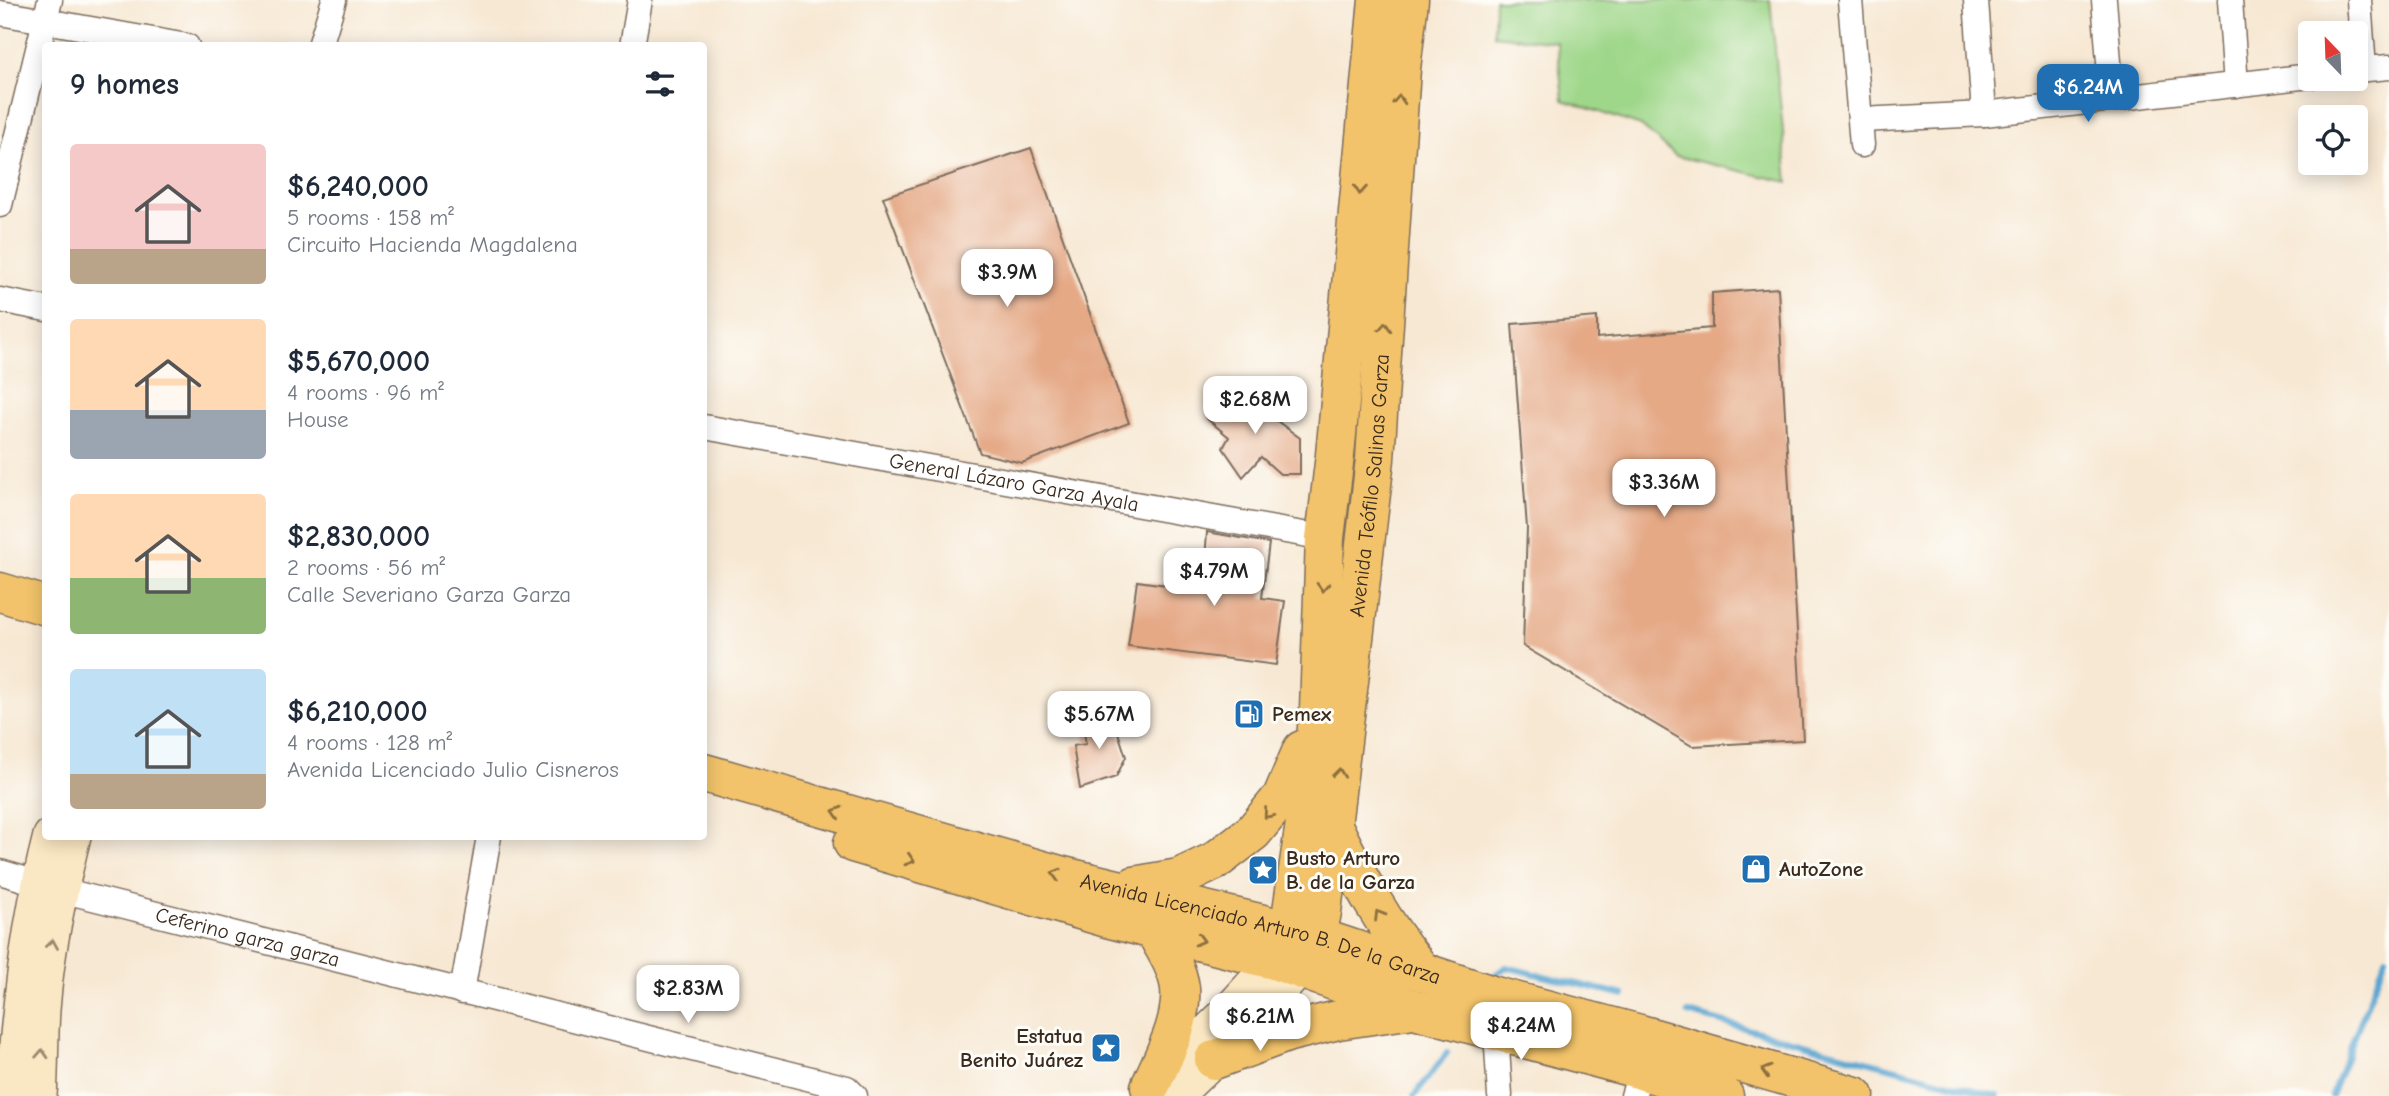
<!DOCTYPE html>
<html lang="en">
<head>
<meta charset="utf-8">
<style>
  body { margin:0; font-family:"Comic Neue",sans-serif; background:#f2f2f3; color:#1f2937; height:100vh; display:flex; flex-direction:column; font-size:26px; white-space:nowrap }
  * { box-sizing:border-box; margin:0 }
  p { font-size:23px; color:#747a83 }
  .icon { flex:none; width:38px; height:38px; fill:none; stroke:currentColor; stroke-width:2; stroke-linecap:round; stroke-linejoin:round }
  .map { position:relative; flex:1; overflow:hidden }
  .panel { position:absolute; left:42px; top:42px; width:665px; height:798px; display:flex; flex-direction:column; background:#fff; border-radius:7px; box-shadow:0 4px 18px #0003 }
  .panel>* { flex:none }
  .needle { width:46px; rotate:337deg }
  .fabs { position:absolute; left:2298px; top:21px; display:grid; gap:14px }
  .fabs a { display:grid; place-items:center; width:70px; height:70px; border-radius:7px; background:#fff; box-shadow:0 4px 18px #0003; font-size:35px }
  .price { position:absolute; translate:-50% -60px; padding:0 16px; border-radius:14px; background:#fff; color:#222; font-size:23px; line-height:46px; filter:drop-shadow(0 2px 4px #0008) }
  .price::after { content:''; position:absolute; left:50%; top:42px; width:21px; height:16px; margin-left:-10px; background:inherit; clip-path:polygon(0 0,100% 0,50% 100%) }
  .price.active { background:#1f6fb2; color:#fff }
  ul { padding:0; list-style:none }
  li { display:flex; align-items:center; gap:21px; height:175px; padding:0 28px }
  li span { display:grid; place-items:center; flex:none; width:196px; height:140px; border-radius:7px; color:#555 }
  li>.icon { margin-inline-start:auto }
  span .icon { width:84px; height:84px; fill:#fffc; stroke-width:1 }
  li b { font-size:30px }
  h2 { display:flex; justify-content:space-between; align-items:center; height:84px; padding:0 28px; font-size:30px }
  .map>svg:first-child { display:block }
</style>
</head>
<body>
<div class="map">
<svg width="2389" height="1096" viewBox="0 0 2389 1096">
  <rect width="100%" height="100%" fill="#fdfcf7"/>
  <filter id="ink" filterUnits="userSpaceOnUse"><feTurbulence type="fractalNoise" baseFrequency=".0143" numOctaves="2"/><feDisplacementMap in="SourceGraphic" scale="14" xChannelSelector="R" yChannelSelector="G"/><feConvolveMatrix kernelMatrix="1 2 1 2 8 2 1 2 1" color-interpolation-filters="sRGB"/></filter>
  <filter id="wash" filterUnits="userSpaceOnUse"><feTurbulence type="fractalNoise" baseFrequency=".00686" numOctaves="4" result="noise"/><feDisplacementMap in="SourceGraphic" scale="28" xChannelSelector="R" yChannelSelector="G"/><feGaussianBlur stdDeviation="1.57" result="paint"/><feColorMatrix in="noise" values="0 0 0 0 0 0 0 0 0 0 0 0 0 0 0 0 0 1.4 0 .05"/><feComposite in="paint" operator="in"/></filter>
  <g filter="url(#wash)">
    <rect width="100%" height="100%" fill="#f7e8d3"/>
    <!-- green -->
    <polygon fill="#9fd78a" stroke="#6d8054" stroke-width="2" points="1495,0 1770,0 1788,182 1676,156 1641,126 1563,100 1557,42 1494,35"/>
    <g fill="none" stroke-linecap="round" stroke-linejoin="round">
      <!-- stream -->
      <g stroke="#58a5d1" stroke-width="6">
        <polyline points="1495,975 1506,967 1624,995"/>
        <polyline points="1688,1013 1997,1096"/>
        <polyline points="1414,1096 1447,1053"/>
        <polyline points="2331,1096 2386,957"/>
      </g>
    </g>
    <g id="blocks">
      <!-- building -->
      <g fill="#e5a986">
        <polygon points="1031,148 1129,423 1022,463 980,453 883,197"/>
        <polygon points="1778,288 1803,740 1692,746 1523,646 1527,528 1512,324 1597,317 1597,338 1712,328 1712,293"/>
        <polygon points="1231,387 1300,438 1300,474 1280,474 1261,457 1243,477 1223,448 1229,437 1206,418"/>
        <polygon points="1207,532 1269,543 1262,598 1285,601 1276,665 1128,646 1137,581 1203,590"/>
        <polygon points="1111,711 1126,757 1116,777 1080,789 1073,746 1086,744 1082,722"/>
      </g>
    </g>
  </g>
  <g filter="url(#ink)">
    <use href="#blocks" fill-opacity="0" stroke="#7d6c5d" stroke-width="2"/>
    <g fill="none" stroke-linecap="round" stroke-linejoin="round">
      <!-- minor casing -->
      <g stroke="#7d6c5d" stroke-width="27">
        <g id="minor">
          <polyline points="1850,0 1862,145"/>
          <polyline points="1976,0 1984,114"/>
          <polyline points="2104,0 2112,99"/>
          <polyline points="2230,0 2236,85"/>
          <polyline points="2359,0 2364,69"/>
          <polyline points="0,13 187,46"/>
          <polyline points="320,46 334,0"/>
          <polyline points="632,46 640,0"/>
          <polyline points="2356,70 2389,67"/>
          <polyline points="1861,120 1984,114 2310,76"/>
          <polyline points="0,205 50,0"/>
          <polyline points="0,300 46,309"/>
          <path id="s1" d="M 704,427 L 1325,538"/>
          <path id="s2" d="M 0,872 L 61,890 L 847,1088 L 855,1096"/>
          <polyline points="462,992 489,836"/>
          <polyline points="1496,1031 1500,1096"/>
          <polyline points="1633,1096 1641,1070"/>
        </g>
      </g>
      <!-- secondary casing -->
      <g stroke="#7d6c5d" stroke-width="36">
        <g id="secondary">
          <polyline points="1154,1084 1229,1010 1274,960"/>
          <path d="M 12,1096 C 18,1009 28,921 50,836"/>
          <path d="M 40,1096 C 42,1068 41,1039 43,1010 C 47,952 60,893 74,836"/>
          <polyline points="1176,1096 1259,1016 1301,968"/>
        </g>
      </g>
      <!-- primary casing -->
      <g stroke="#7d6c5d" stroke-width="41">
        <g id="primary">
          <polyline points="0,592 46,606"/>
          <path id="s3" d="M 704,773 L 1063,876 L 1317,937 L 1495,996 L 1640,1034 L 1855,1096"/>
          <path d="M 1333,826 C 1359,880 1382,923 1420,969"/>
          <polyline points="853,843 1107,918 1274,960 1414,1009 1641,1070 1724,1096"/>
          <polyline points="1134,886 1179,878 1215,861 1253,832 1282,797 1302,750"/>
          <polyline points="1278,953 1289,931 1311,782 1319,709 1325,538 1335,455 1378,0"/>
          <path id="s4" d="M 1306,960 L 1317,937 L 1322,912 L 1375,459 L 1401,69 L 1409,0"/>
          <polyline points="1214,1060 1289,1032 1338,1020 1407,1010"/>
          <path d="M 1150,1087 C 1163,1057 1183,1022 1180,988 C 1177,966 1163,946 1153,928"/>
        </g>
      </g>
      <!-- minor -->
      <use href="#minor" stroke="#fff" stroke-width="24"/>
      <!-- secondary -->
      <use href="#secondary" stroke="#fae7c3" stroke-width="33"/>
      <!-- primary -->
      <use href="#primary" stroke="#f2c36a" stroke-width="38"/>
    </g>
    <!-- one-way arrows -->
    <defs><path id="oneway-chevron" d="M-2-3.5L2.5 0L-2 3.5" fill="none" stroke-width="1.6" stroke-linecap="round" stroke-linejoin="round" transform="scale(1.75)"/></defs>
    <g stroke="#8d6f40">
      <use href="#oneway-chevron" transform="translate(1399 100) rotate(-87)"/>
      <use href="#oneway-chevron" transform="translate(1360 190) rotate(95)"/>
      <use href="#oneway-chevron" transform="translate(1385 327) rotate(-86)"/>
      <use href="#oneway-chevron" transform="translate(1323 587) rotate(92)"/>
      <use href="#oneway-chevron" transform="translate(1339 773) rotate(-83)"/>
      <use href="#oneway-chevron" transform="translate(837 812) rotate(-164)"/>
      <use href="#oneway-chevron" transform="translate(1268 814) rotate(131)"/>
      <use href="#oneway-chevron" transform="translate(910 860) rotate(17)"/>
      <use href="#oneway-chevron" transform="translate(1056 874) rotate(-164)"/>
      <use href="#oneway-chevron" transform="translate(1379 915) rotate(-121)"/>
      <use href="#oneway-chevron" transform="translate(1200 940) rotate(15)"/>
      <use href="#oneway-chevron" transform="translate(1766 1071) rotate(-164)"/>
    </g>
    <g stroke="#9a8870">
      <use href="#oneway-chevron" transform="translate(52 944) rotate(-81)"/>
      <use href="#oneway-chevron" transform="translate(42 1054) rotate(-87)"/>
    </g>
  </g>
  <!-- icons -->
  <defs>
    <g id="fuel-square" transform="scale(1.575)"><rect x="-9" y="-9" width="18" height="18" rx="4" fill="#1f6fb2" stroke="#fdfcf7"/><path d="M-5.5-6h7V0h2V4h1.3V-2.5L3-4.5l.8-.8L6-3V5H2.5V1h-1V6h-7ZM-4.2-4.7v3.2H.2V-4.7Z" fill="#fff"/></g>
    <g id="shop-square" transform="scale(1.575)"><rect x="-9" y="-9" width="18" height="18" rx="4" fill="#1f6fb2" stroke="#fdfcf7"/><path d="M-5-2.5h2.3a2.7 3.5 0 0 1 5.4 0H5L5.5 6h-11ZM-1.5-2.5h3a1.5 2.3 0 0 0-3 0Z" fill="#fff"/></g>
    <g id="sight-square" transform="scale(1.575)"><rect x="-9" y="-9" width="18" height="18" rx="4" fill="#1f6fb2" stroke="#fdfcf7"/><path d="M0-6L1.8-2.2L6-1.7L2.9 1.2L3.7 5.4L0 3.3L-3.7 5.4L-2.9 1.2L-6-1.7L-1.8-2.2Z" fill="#fff"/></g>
  </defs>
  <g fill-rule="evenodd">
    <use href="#fuel-square" x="1249" y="714"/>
    <use href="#shop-square" x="1756" y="869"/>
    <use href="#sight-square" x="1263" y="870"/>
    <use href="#sight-square" x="1106" y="1048"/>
  </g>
  <g text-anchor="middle" stroke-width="6" stroke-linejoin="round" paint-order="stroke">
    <!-- street labels -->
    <g font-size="21" fill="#3b2a1e" stroke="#fdfcf7">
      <text dy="7" stroke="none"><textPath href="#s1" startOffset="315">General Lázaro Garza Ayala</textPath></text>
      <text dy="7" stroke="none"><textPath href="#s4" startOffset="480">Avenida Teófilo Salinas Garza</textPath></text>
      <text dy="7" stroke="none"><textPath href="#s3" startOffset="578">Avenida Licenciado Arturo B. De la Garza</textPath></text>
      <text dy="7" stroke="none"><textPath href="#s2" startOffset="256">Ceferino garza garza</textPath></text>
    </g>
    <!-- poi labels -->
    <g font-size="21" font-weight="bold" fill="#3b2a1e" stroke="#fdfcf7" text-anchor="start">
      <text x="1272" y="721">Pemex</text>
      <text x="1286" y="865">Busto Arturo<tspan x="1286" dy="24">B. de la Garza</tspan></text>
      <text x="1779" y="876">AutoZone</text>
      <text x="1083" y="1043" text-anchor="end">Estatua<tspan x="1083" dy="24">Benito Juárez</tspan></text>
    </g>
  </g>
</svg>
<div class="fabs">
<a><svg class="needle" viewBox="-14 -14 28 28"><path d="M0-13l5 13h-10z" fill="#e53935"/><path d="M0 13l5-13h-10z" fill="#747a83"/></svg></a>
<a><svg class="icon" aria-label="locate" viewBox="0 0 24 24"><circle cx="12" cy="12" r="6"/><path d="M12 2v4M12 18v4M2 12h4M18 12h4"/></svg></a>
</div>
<b class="price active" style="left:2088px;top:124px">$6.24M</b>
<b class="price" style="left:1007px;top:309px">$3.9M</b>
<b class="price" style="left:1255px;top:436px">$2.68M</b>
<b class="price" style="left:1664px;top:519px">$3.36M</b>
<b class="price" style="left:1214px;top:608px">$4.79M</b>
<b class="price" style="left:1099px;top:751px">$5.67M</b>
<b class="price" style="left:688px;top:1025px">$2.83M</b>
<b class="price" style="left:1260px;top:1053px">$6.21M</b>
<b class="price" style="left:1521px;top:1062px">$4.24M</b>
<section class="panel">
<h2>9 homes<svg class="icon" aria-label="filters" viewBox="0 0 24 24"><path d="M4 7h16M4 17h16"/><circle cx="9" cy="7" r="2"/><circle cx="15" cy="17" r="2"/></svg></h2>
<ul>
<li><span style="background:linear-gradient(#f6c9c9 75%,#b9a48a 0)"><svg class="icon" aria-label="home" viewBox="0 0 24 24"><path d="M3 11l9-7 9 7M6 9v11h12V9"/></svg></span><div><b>$6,240,000</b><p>5 rooms · 158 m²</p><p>Circuito Hacienda Magdalena</p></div></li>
<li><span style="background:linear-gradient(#ffd9b3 65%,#9aa5b1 0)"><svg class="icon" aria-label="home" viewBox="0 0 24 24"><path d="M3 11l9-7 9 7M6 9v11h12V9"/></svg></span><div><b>$5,670,000</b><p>4 rooms · 96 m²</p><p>House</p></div></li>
<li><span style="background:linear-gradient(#ffd9b3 60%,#8fb573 0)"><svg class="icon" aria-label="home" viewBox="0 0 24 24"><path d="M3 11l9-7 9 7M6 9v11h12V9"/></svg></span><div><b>$2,830,000</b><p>2 rooms · 56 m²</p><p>Calle Severiano Garza Garza</p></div></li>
<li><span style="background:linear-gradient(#bfe0f5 75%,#b9a48a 0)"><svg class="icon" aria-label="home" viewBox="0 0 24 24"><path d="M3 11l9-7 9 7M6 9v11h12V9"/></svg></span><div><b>$6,210,000</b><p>4 rooms · 128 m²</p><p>Avenida Licenciado Julio Cisneros</p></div></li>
</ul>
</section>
</div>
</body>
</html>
